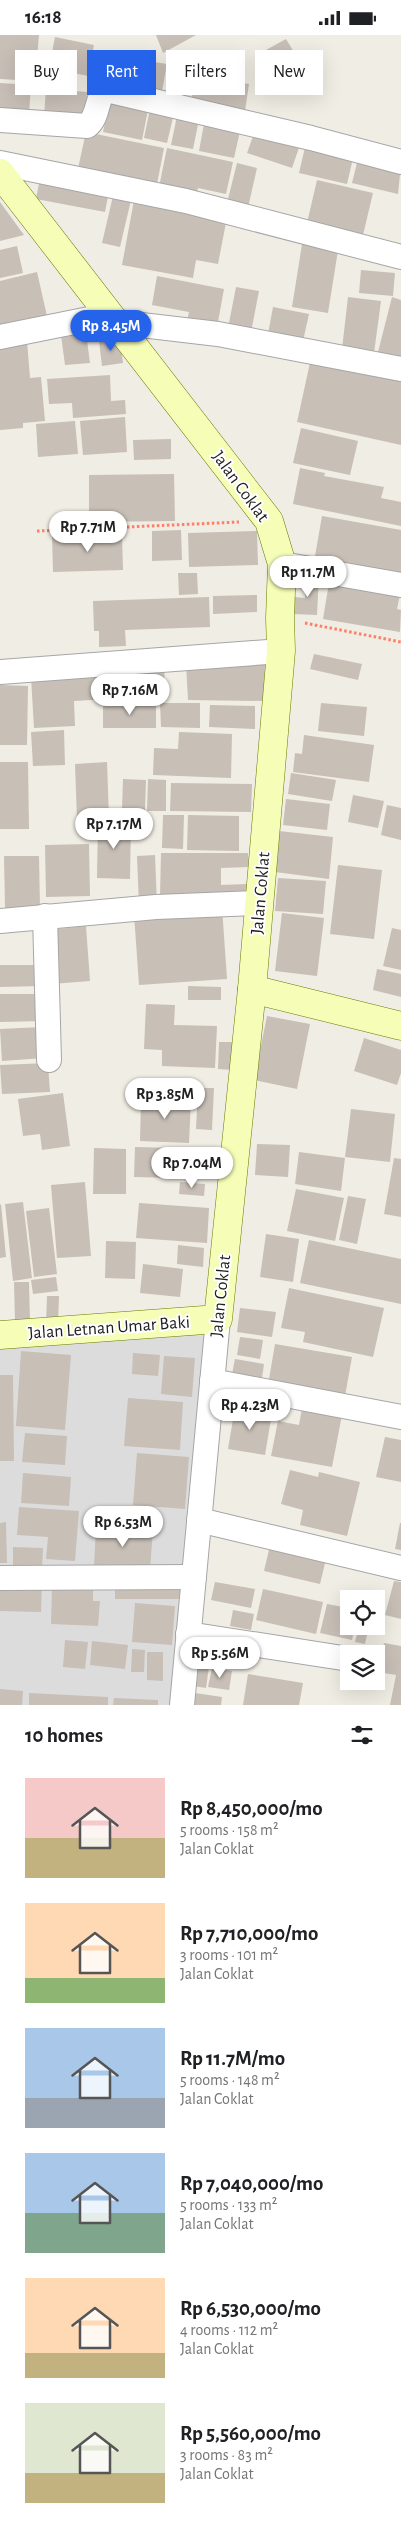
<!DOCTYPE html>
<html lang="en">
<head>
<meta charset="utf-8">
<style>
  body { margin:0; font-family:"Alegreya Sans",sans-serif; background:#f6f6f6; color:#202124; height:100vh; display:flex; flex-direction:column; font-size:19px; white-space:nowrap }
  * { box-sizing:border-box; margin:0 }
  p { font-size:16px; color:#757577 }
  .icon { flex:none; width:28px; height:28px; fill:none; stroke:currentColor; stroke-width:2; stroke-linecap:round; stroke-linejoin:round }
  .map { position:relative; height:1670px; overflow:hidden }
  .details { display:flex; flex-direction:column; background:#fff; flex:1 }
  .details>* { flex:none }
  .hud { position:absolute; left:15px; top:15px; width:371px; height:45px; display:flex; gap:10px }
  .controls { position:absolute; left:340px; top:1555px; display:grid; gap:10px }
  .controls a { display:grid; place-items:center; width:45px; height:45px; border-radius:0px; background:#fff; box-shadow:0 5px 20px #0002; font-size:25px }
  .price { position:absolute; translate:-50% -42px; padding:0 11px; border-radius:18px; background:#fff; color:#222; font-size:16px; line-height:32px; filter:drop-shadow(0 1px 2px #0008) }
  .price::after { content:''; position:absolute; left:50%; top:30px; width:15px; height:11px; margin-left:-8px; background:inherit; clip-path:polygon(0 0,100% 0,50% 100%) }
  .price.selected { background:#2563eb; color:#fff }
  ul { padding:0; list-style:none }
  li { display:flex; align-items:center; gap:15px; height:125px; padding:0 25px }
  li span { display:grid; place-items:center; flex:none; width:140px; height:100px; border-radius:0px; color:#555 }
  li>.icon { margin-inline-start:auto }
  span .icon { width:60px; height:60px; fill:#fffc; stroke-width:1 }
  li b { font-size:21px }
  h2 { display:flex; justify-content:space-between; align-items:center; height:60px; padding:0 25px; font-size:21px }
  .pill { padding:0 18px; border-radius:0px; background:#fff; box-shadow:0 5px 20px #0002; font-size:18px; line-height:45px }
  .pill.selected { background:#2563eb; color:#fff }
  .status { display:flex; justify-content:space-between; align-items:center; height:35px; padding:0 25px; background:#fff; direction:ltr }
  .status svg { height:14px; fill:currentColor }
  .map>svg:first-child { display:block }
</style>
</head>
<body>
<div class="status"><b>16:18</b><svg viewBox="0 0 49 12"><path d="M0 12V9h3v3zM5 12V6h3v6zM10 12V3h3v9zM15 12V0h3v12zM26 1h20v11H26zM47 4h2v5h-2z"/></svg></div>
<div class="map">
<svg width="401" height="1670" viewBox="0 0 401 1670">
  <rect width="100%" height="100%" fill="#f0ede4"/>
  <!-- residential -->
  <polygon fill="#dddcdc" points="207,1291 177,1670 0,1670 0,1310"/>
  <!-- building -->
  <g fill="#c8bfb7">
    <polygon points="0,0 39,0 35,46 0,44"/>
    <polygon points="156,0 196,0 163,18"/>
    <polygon points="55,2 94,10 88,41 49,33"/>
    <polygon points="286,4 308,41 288,52 266,15"/>
    <polygon points="110,20 167,29 162,56 105,47"/>
    <polygon points="196,41 249,49 245,76 191,67"/>
    <polygon points="0,48 31,50 29,79 0,77"/>
    <polygon points="46,54 87,57 85,85 44,81"/>
    <polygon points="110,62 149,70 142,105 103,97"/>
    <polygon points="151,69 175,74 167,108 144,103"/>
    <polygon points="178,76 200,80 193,114 171,110"/>
    <polygon points="204,89 240,96 234,123 199,116"/>
    <polygon points="256,93 301,107 292,133 247,118"/>
    <polygon points="86,97 164,113 156,154 77,138"/>
    <polygon points="306,108 354,119 347,149 299,138"/>
    <polygon points="167,113 233,127 226,159 198,153 196,160 159,152"/>
    <polygon points="359,120 401,130 398,159 352,148"/>
    <polygon points="237,128 257,133 247,177 226,172"/>
    <polygon points="40,143 109,156 105,177 36,164"/>
    <polygon points="317,145 373,158 363,200 307,188"/>
    <polygon points="135,160 228,177 218,229 196,225 193,243 122,230"/>
    <polygon points="113,161 131,165 120,212 102,208"/>
    <polygon points="0,167 24,200 0,206"/>
    <polygon points="303,203 339,209 328,278 292,272"/>
    <polygon points="17,211 23,238 0,243 0,215"/>
    <polygon points="361,235 395,238 393,261 359,258"/>
    <polygon points="37,237 47,281 0,292 0,246"/>
    <polygon points="157,241 224,254 217,292 187,286 189,277 152,270"/>
    <polygon points="236,252 259,256 251,297 228,293"/>
    <polygon points="348,262 381,266 374,318 342,314"/>
    <polygon points="392,262 401,265 401,327 377,321"/>
    <polygon points="273,272 309,279 303,306 268,299"/>
    <polygon points="86,297 90,328 65,330 61,300"/>
    <polygon points="120,304 123,328 102,331 99,306"/>
    <polygon points="27,306 30,343 41,342 45,386 23,388 23,393 0,395 0,308"/>
    <polygon points="311,323 401,343 401,410 297,387"/>
    <polygon points="110,340 111,366 125,365 126,379 73,383 72,368 49,369 47,344"/>
    <polygon points="125,382 127,417 83,420 80,386"/>
    <polygon points="75,386 78,419 38,422 36,389"/>
    <polygon points="301,393 358,406 350,440 293,428"/>
    <polygon points="171,404 171,424 134,425 133,405"/>
    <polygon points="300,433 325,438 324,441 384,452 381,463 401,467 401,491 293,469"/>
    <polygon points="174,439 175,486 89,487 89,440"/>
    <polygon points="322,481 401,495 401,543 314,527"/>
    <polygon points="181,495 182,525 152,526 152,496"/>
    <polygon points="257,496 258,530 189,532 188,498"/>
    <polygon points="122,499 123,535 53,537 52,501"/>
    <polygon points="178,538 197,538 198,559 179,560"/>
    <polygon points="307,539 319,540 317,580 293,579 294,562 305,563"/>
    <polygon points="330,542 400,560 397,574 401,575 400,597 323,584"/>
    <polygon points="257,560 257,577 213,579 213,561"/>
    <polygon points="209,562 210,592 125,595 126,611 99,612 99,596 94,596 93,566"/>
    <polygon points="314,619 362,629 358,645 310,634"/>
    <polygon points="265,626 264,666 188,665 186,629"/>
    <polygon points="134,630 165,631 163,666 132,664"/>
    <polygon points="109,637 130,637 130,661 110,661"/>
    <polygon points="106,638 108,664 74,666 75,691 34,693 31,642"/>
    <polygon points="0,650 28,651 27,710 0,710"/>
    <polygon points="160,668 200,668 200,693 161,692"/>
    <polygon points="321,668 367,672 364,701 318,696"/>
    <rect x="103" y="669" width="53" height="24"/>
    <polygon points="210,670 255,671 255,694 209,692"/>
    <polygon points="64,695 65,730 33,731 31,697"/>
    <polygon points="179,697 232,699 231,743 153,740 154,713 178,714"/>
    <polygon points="304,700 374,710 369,747 293,737 295,718 302,719"/>
    <polygon points="0,727 28,727 29,794 0,794"/>
    <polygon points="107,727 109,784 77,786 75,729"/>
    <polygon points="291,738 336,745 332,766 288,759"/>
    <polygon points="123,744 146,745 145,776 122,775"/>
    <polygon points="148,744 166,745 166,776 147,776"/>
    <polygon points="171,748 252,749 251,777 170,776"/>
    <polygon points="353,760 384,766 378,793 348,787"/>
    <polygon points="286,764 330,769 327,795 283,790"/>
    <polygon points="387,770 401,773 401,805 381,800"/>
    <polygon points="163,780 184,780 183,814 162,813"/>
    <polygon points="188,780 239,781 239,816 187,815"/>
    <polygon points="98,787 131,787 130,844 97,843"/>
    <polygon points="279,796 333,802 329,844 275,837"/>
    <polygon points="89,809 90,861 46,862 45,810"/>
    <polygon points="161,818 248,818 249,832 221,833 221,850 248,849 249,865 160,861"/>
    <polygon points="155,820 157,870 139,871 137,821"/>
    <polygon points="4,821 39,821 40,873 5,874"/>
    <polygon points="338,830 382,835 374,904 330,899"/>
    <polygon points="278,843 326,846 323,879 275,876"/>
    <polygon points="222,872 227,944 139,950 134,879"/>
    <polygon points="282,878 324,883 317,941 275,936"/>
    <polygon points="86,891 90,946 52,949 48,895"/>
    <polygon points="392,893 401,895 401,935 383,931"/>
    <polygon points="0,930 43,930 43,951 0,952"/>
    <polygon points="377,934 401,939 401,962 373,955"/>
    <polygon points="188,951 221,952 221,965 188,965"/>
    <polygon points="0,959 45,959 45,986 0,987"/>
    <polygon points="146,969 175,970 174,990 217,991 215,1033 162,1031 162,1015 144,1014"/>
    <polygon points="267,981 310,989 297,1054 254,1045"/>
    <polygon points="42,992 44,1023 2,1026 0,994"/>
    <polygon points="364,1003 401,1015 401,1038 397,1050 354,1036"/>
    <polygon points="219,1007 233,1007 232,1035 218,1034"/>
    <polygon points="48,1028 50,1057 2,1059 0,1030"/>
    <polygon points="198,1053 214,1053 212,1095 196,1094"/>
    <polygon points="63,1058 70,1111 42,1115 40,1099 23,1101 18,1064"/>
    <polygon points="141,1063 191,1064 189,1108 140,1106"/>
    <polygon points="351,1074 395,1079 390,1127 345,1122"/>
    <polygon points="257,1109 290,1110 288,1142 255,1140"/>
    <polygon points="135,1112 216,1114 215,1144 134,1142"/>
    <polygon points="94,1113 126,1114 126,1159 93,1159"/>
    <polygon points="299,1117 345,1123 341,1156 295,1149"/>
    <polygon points="394,1123 401,1124 401,1182 384,1179"/>
    <polygon points="85,1147 91,1221 57,1223 51,1150"/>
    <polygon points="180,1147 205,1149 204,1161 179,1159"/>
    <polygon points="296,1154 344,1163 335,1206 287,1196"/>
    <polygon points="348,1161 366,1164 357,1209 339,1205"/>
    <polygon points="23,1167 32,1243 13,1246 5,1169"/>
    <polygon points="139,1168 209,1173 207,1208 136,1203"/>
    <polygon points="1,1169 6,1222 0,1223 0,1170"/>
    <polygon points="49,1173 57,1239 34,1242 26,1176"/>
    <polygon points="266,1199 299,1204 293,1247 260,1242"/>
    <polygon points="309,1205 401,1224 401,1269 300,1248"/>
    <polygon points="106,1206 136,1207 135,1244 105,1243"/>
    <polygon points="178,1210 204,1213 203,1232 177,1229"/>
    <polygon points="143,1229 183,1234 180,1262 140,1258"/>
    <polygon points="56,1242 58,1256 33,1259 31,1245"/>
    <polygon points="14,1247 29,1247 30,1287 15,1287"/>
    <polygon points="289,1253 384,1273 373,1322 303,1307 305,1297 281,1293"/>
    <polygon points="47,1261 59,1261 58,1287 46,1287"/>
    <polygon points="240,1273 276,1277 272,1302 237,1297"/>
    <polygon points="240,1302 263,1305 260,1324 237,1320"/>
    <polygon points="275,1309 352,1322 345,1361 268,1350"/>
    <polygon points="21,1316 71,1320 65,1395 16,1391"/>
    <polygon points="133,1318 160,1320 158,1341 132,1339"/>
    <polygon points="164,1321 195,1323 192,1362 161,1359"/>
    <polygon points="235,1324 264,1329 262,1343 232,1339"/>
    <polygon points="0,1340 13,1340 14,1426 0,1426"/>
    <polygon points="128,1363 183,1367 180,1415 124,1411"/>
    <polygon points="235,1372 272,1378 265,1420 228,1414"/>
    <polygon points="302,1373 342,1380 332,1432 271,1421 278,1386 299,1390"/>
    <polygon points="25,1398 67,1401 65,1430 22,1427"/>
    <polygon points="385,1402 401,1405 401,1447 376,1442"/>
    <polygon points="137,1418 189,1422 185,1474 133,1470"/>
    <polygon points="290,1435 318,1442 319,1437 360,1447 347,1501 300,1490 303,1475 281,1469"/>
    <polygon points="23,1438 71,1442 69,1471 21,1468"/>
    <polygon points="19,1472 79,1476 75,1526 46,1524 48,1502 17,1500"/>
    <polygon points="6,1487 7,1528 0,1528 0,1488"/>
    <polygon points="400,1488 401,1488 401,1515 395,1514"/>
    <polygon points="96,1492 153,1495 150,1534 94,1531"/>
    <polygon points="271,1506 327,1520 320,1549 264,1536"/>
    <polygon points="13,1512 43,1513 42,1533 13,1532"/>
    <polygon points="0,1543 42,1545 41,1577 0,1576"/>
    <polygon points="394,1546 401,1547 401,1584 385,1580"/>
    <rect x="115" y="1547" width="66" height="17"/>
    <polygon points="215,1547 255,1554 251,1573 211,1565"/>
    <polygon points="52,1551 93,1552 93,1566 100,1566 98,1591 51,1589"/>
    <polygon points="263,1554 323,1567 316,1599 256,1585"/>
    <polygon points="135,1568 175,1571 172,1610 132,1607"/>
    <polygon points="327,1569 349,1573 349,1591 355,1591 352,1605 320,1598"/>
    <polygon points="233,1575 254,1579 251,1595 230,1591"/>
    <polygon points="359,1591 369,1591 365,1609 355,1607"/>
    <polygon points="65,1605 88,1607 85,1634 63,1632"/>
    <polygon points="92,1606 128,1610 125,1634 90,1630"/>
    <polygon points="384,1608 401,1611 401,1670 390,1670 396,1640 378,1637"/>
    <polygon points="132,1614 145,1615 144,1637 131,1637"/>
    <polygon points="147,1617 163,1617 163,1646 147,1645"/>
    <polygon points="196,1631 209,1632 206,1653 193,1651"/>
    <polygon points="212,1633 232,1636 229,1655 208,1652"/>
    <polygon points="248,1639 303,1648 299,1670 243,1670"/>
    <polygon points="0,1654 23,1656 22,1670 0,1670"/>
    <polygon points="29,1658 108,1662 108,1670 29,1670"/>
    <polygon points="195,1658 222,1662 221,1670 193,1670"/>
    <polygon points="114,1663 158,1665 158,1670 113,1670"/>
  </g>
  <g fill="none" stroke-linecap="round" stroke-linejoin="round">
    <!-- street casing -->
    <g stroke="#a6a6a6" stroke-width="26">
      <g id="street">
        <path d="M 0,85 L 87,91 C 98,83 96,66 104,56 L 111,56 L 311,103 L 401,127"/>
        <polyline points="0,128 186,166 401,222"/>
        <polyline points="116,287 218,299 401,334"/>
        <polyline points="0,302 109,280"/>
        <polyline points="282,529 401,550"/>
        <polyline points="0,637 281,616"/>
        <polyline points="45,881 49,1025"/>
        <polyline points="0,886 156,872 258,868"/>
        <polyline points="212,1346 401,1382"/>
        <polyline points="199,1485 401,1533"/>
        <polyline points="0,1543 194,1542"/>
        <polyline points="188,1599 349,1624"/>
        <polyline points="182,1670 218,1284"/>
      </g>
    </g>
    <!-- secondary casing -->
    <g stroke="#687b00" stroke-width="29">
      <g id="secondary">
        <polyline points="0,138 269,486 282,529 280,583 281,616 252,954 218,1284 0,1300"/>
        <polyline points="252,954 401,991"/>
      </g>
    </g>
    <!-- path -->
    <g stroke="#ff7e66" stroke-width="3" stroke-dasharray="2.5 2.5" stroke-linecap="butt">
      <polyline points="37,496 239,487"/>
      <polyline points="305,588 401,607"/>
    </g>
    <!-- street -->
    <use href="#street" stroke="#fff" stroke-width="24"/>
    <!-- secondary -->
    <use href="#secondary" stroke="#f5fdb6" stroke-width="28"/>
  </g>
  <g text-anchor="middle" stroke-width="4" stroke-linejoin="round" paint-order="stroke">
    <!-- street labels -->
    <g font-size="18" fill="#1f1f1f" stroke="#fff">
      <text transform="translate(241 451) rotate(54)" y="6">Jalan Coklat</text>
      <text transform="translate(260 858) rotate(-85)" y="6">Jalan Coklat</text>
      <text transform="translate(220 1261) rotate(-84)" y="6">Jalan Coklat</text>
      <text transform="translate(109 1292) rotate(-4)" y="6">Jalan Letnan Umar Baki</text>
    </g>
  </g>
</svg>
<div class="controls">
<a><svg class="icon" aria-label="locate" viewBox="0 0 24 24"><circle cx="12" cy="12" r="6"/><path d="M12 2v4M12 18v4M2 12h4M18 12h4"/></svg></a>
<a><svg class="icon" aria-label="layers" viewBox="0 0 24 24"><path d="M12 4l9 5-9 5-9-5zM3 14l9 5 9-5"/></svg></a>
</div>
<b class="price selected" style="left:111px;top:317px">Rp 8.45M</b>
<b class="price" style="left:88px;top:518px">Rp 7.71M</b>
<b class="price" style="left:308px;top:563px">Rp 11.7M</b>
<b class="price" style="left:130px;top:681px">Rp 7.16M</b>
<b class="price" style="left:114px;top:815px">Rp 7.17M</b>
<b class="price" style="left:165px;top:1085px">Rp 3.85M</b>
<b class="price" style="left:192px;top:1154px">Rp 7.04M</b>
<b class="price" style="left:250px;top:1396px">Rp 4.23M</b>
<b class="price" style="left:123px;top:1513px">Rp 6.53M</b>
<b class="price" style="left:220px;top:1644px">Rp 5.56M</b>
<div class="hud">
<a class="pill">Buy</a>
<a class="pill selected">Rent</a>
<a class="pill">Filters</a>
<a class="pill">New</a>
</div>
</div>
<section class="details">
<h2>10 homes<svg class="icon" aria-label="filters" viewBox="0 0 24 24"><path d="M4 7h16M4 17h16"/><circle cx="9" cy="7" r="2"/><circle cx="15" cy="17" r="2"/></svg></h2>
<ul>
<li><span style="background:linear-gradient(#f6c9c9 60%,#c2b280 0)"><svg class="icon" aria-label="home" viewBox="0 0 24 24"><path d="M3 11l9-7 9 7M6 9v11h12V9"/></svg></span><div><b>Rp 8,450,000/mo</b><p>5 rooms · 158 m²</p><p>Jalan Coklat</p></div></li>
<li><span style="background:linear-gradient(#ffd9b3 75%,#8fb573 0)"><svg class="icon" aria-label="home" viewBox="0 0 24 24"><path d="M3 11l9-7 9 7M6 9v11h12V9"/></svg></span><div><b>Rp 7,710,000/mo</b><p>3 rooms · 101 m²</p><p>Jalan Coklat</p></div></li>
<li><span style="background:linear-gradient(#a9c7e8 70%,#9aa5b1 0)"><svg class="icon" aria-label="home" viewBox="0 0 24 24"><path d="M3 11l9-7 9 7M6 9v11h12V9"/></svg></span><div><b>Rp 11.7M/mo</b><p>5 rooms · 148 m²</p><p>Jalan Coklat</p></div></li>
<li><span style="background:linear-gradient(#a9c7e8 60%,#7fa58c 0)"><svg class="icon" aria-label="home" viewBox="0 0 24 24"><path d="M3 11l9-7 9 7M6 9v11h12V9"/></svg></span><div><b>Rp 7,040,000/mo</b><p>5 rooms · 133 m²</p><p>Jalan Coklat</p></div></li>
<li><span style="background:linear-gradient(#ffd9b3 75%,#c2b280 0)"><svg class="icon" aria-label="home" viewBox="0 0 24 24"><path d="M3 11l9-7 9 7M6 9v11h12V9"/></svg></span><div><b>Rp 6,530,000/mo</b><p>4 rooms · 112 m²</p><p>Jalan Coklat</p></div></li>
<li><span style="background:linear-gradient(#dfe7d0 70%,#c2b280 0)"><svg class="icon" aria-label="home" viewBox="0 0 24 24"><path d="M3 11l9-7 9 7M6 9v11h12V9"/></svg></span><div><b>Rp 5,560,000/mo</b><p>3 rooms · 83 m²</p><p>Jalan Coklat</p></div></li>
</ul>
</section>
</body>
</html>
